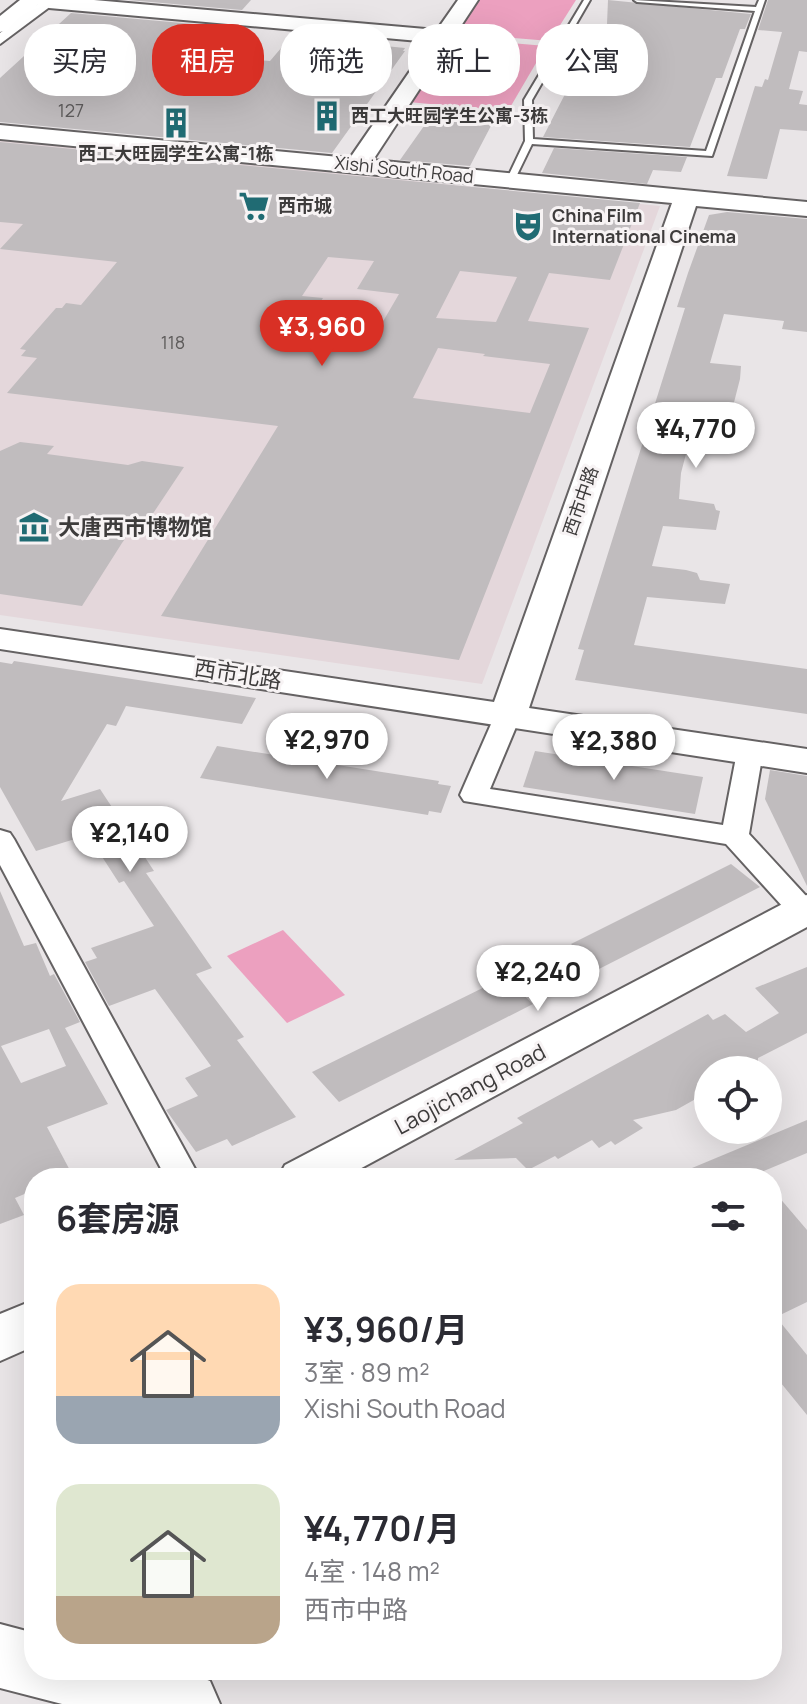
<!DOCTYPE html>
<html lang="zh">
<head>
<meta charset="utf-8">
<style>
  body { margin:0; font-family:Manrope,"Noto Sans SC",sans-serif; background:#f2f2f3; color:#2b2b33; height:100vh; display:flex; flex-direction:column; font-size:30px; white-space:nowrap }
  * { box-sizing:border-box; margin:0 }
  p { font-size:26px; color:#7c7c81 }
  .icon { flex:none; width:44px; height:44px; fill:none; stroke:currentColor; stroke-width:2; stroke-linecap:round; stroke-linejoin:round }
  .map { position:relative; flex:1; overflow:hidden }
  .drawer { position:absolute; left:24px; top:1168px; width:758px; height:512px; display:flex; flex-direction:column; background:#fff; border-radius:32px; box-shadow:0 8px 32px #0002 }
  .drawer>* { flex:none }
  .guide { position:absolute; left:24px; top:24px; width:760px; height:72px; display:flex; gap:16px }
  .controls { position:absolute; left:694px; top:1056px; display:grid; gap:16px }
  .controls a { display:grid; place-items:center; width:88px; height:88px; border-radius:50%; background:#fff; box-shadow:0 8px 32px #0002; font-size:40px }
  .price { position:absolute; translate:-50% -68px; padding:0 18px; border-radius:28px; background:#fff; color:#222; font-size:26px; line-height:52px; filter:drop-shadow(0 2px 4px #0008) }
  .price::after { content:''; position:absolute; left:50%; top:48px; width:24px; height:18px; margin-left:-12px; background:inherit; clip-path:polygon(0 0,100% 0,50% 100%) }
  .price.selected { background:#d93025; color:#fff }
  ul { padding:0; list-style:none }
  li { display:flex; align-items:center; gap:24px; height:200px; padding:0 32px }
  li span { display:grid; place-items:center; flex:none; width:224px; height:160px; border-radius:24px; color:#555 }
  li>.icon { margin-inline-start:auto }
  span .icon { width:96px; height:96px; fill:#fffc; stroke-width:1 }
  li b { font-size:34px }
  h2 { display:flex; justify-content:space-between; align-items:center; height:96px; padding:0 32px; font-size:34px }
  .pill { padding:0 28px; border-radius:32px; background:#fff; box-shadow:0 8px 32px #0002; font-size:28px; line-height:72px }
  .pill.selected { background:#d93025; color:#fff }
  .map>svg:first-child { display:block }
</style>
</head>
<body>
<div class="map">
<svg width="807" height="1704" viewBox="0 0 807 1704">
  <rect width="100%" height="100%" fill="#e9e5e7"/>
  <!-- built -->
  <polygon fill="#e4d7db" points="0,139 660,206 482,684 0,615"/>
  <!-- green -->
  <g fill="#eca0bf">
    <polygon points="477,0 576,0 550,41 457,33"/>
    <polygon points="453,38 546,46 508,111 408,102"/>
    <polygon points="283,930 345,995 287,1023 227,956"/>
  </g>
  <!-- building -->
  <g fill="#c0bcbe" fill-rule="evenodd">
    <polygon points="128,0 251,0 242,10"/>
    <polygon points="608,0 751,14 745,29 740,29 722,78 716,78 690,147 543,137 601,24 607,24"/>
    <polygon points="768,0 807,0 807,52 799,51 789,89 803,91 799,104 807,105 807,131 780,129 767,179 727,176 755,86 762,87 765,79 768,80 782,32 758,30"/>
    <polygon points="71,13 226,27 199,55 270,61 294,33 378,40 375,45 405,48 403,51 405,51 332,153 0,122 0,78"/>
    <polygon points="437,117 493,122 470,166 400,160 424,126 431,126"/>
    <path d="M 0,142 L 640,203 L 610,280 L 549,273 L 528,321 L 589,328 L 459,660 L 161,616 L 278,426 L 7,393 L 37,358 L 21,356 L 26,350 L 20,349 L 56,308 L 62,308 L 66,303 L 81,305 L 117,262 L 0,249 L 23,224 L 0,222 ZM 328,257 L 374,261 L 357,289 L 399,294 L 378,330 L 360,328 L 357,333 L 304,327 L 323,298 L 302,296 ZM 460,271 L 517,277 L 496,322 L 436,318 ZM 438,348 L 485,354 L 483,356 L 550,364 L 530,413 L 413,398 Z"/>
    <polygon points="554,148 687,157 681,172 653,170 647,184 542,173"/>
    <polygon points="727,212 807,219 807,332 782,329 784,321 724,314 710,363 741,366 740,379 722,449 719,454 687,450 681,473 679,499 714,504 716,510 720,511 716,530 663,526 652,566 686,570 697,573 700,580 730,584 725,604 647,597 634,645 807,669 807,714 575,680 584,650 578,649 685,308 677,307 688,273 709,215"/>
    <polygon points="20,442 54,446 47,454 128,465 142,461 184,467 142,530 133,528 122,543 82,606 0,594 0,451"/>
    <polygon points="14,661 256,698 242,724 126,706 116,726 107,724 61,801 100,789 154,871 146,873 212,968 196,974 244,1037 237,1040 296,1117 232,1146 227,1139 196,1152 166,1110 198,1096 185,1078 211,1066 155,989 109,1006 85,962 97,958 91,948 154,926 124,881 119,883 88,835 36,851 0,787 0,662 12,664"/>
    <polygon points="217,746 439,781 438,784 451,786 441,813 429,811 428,815 200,778"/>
    <polygon points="535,751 703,777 695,814 523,787"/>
    <polygon points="770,770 807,776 807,886 765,799"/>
    <polygon points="731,864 760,887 599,969 571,944"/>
    <path d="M 0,891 L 24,946 L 36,943 L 50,976 L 54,974 L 80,1022 L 65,1028 L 108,1104 L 47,1127 L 74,1178 L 34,1178 L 34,1190 L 15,1198 L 24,1215 L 0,1224 ZM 49,1029 L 66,1066 L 21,1083 L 1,1046 Z"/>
    <polygon points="807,967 807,1033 758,1058 758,1064 747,1070 708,1070 708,1092 676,1110 633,1120 643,1128 615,1145 611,1141 599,1148 592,1140 558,1159 555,1156 528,1170 516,1158 454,1160 523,1123 517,1118 708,1014 713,1020 725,1014 746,1032 779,1013 755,988"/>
    <polygon points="505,977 533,1004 339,1102 312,1072"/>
    <polygon points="807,1120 807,1153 747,1178 668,1178"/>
    <polygon points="772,1189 807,1230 807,1302 776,1317 807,1355 807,1415 772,1372"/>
  </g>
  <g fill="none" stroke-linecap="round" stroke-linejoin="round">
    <!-- lane casing -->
    <g stroke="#656263" stroke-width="4">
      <polygon id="lane" points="584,0 590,0 532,100 533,139 706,151 755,11 637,2 634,0 756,7 759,0 765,0 712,156 532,144 514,181 507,183 506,181 525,141 524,100"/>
    </g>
    <!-- street casing -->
    <g stroke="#656263" stroke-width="4">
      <g id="street">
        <polygon points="43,0 59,0 0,44 0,33"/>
        <polygon points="508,707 517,710 521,715 490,789 723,825 737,752 741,746 759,746 763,752 749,834 807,897 807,920 793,918 726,844 464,801 460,795 495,715 499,710"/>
        <polygon points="0,830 10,833 14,839 200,1178 166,1178 0,865"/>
      </g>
    </g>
    <!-- secondary casing -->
    <g stroke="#656263" stroke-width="4">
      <g id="secondary">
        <polygon points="20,0 94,0 437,30 458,0 478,0 373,160 807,202 807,216 696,206 529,708 807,749 807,773 0,649 0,629 494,702 672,203 0,139 0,125 350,158 430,42 49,8 40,3 7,30 0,32 0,16"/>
        <polygon points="807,895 807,927 343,1178 278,1178 285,1165 792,899"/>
        <polygon points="34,1300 34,1346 0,1361 0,1314"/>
      </g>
    </g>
    <!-- primary casing -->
    <g stroke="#656263" stroke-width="4">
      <polygon id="primary" points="0,1624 34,1633 34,1670 182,1670 210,1681 220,1704 62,1704 0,1688"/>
    </g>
    <!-- lane -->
    <use href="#lane" fill="#fff" fill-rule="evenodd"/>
    <!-- street -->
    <use href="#street" fill="#fff" fill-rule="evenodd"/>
    <!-- secondary -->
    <use href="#secondary" fill="#fff" fill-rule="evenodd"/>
    <!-- primary -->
    <use href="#primary" fill="#fff" fill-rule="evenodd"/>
  </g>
  <!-- icons -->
  <defs>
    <g id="building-bare" transform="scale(2.4)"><path d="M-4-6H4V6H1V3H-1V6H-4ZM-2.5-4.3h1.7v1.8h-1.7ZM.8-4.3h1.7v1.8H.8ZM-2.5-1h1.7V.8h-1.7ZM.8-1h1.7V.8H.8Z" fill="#206b73" stroke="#f7f3f4" stroke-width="2.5" paint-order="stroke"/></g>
    <g id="supermarket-bare" transform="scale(2.4)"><path d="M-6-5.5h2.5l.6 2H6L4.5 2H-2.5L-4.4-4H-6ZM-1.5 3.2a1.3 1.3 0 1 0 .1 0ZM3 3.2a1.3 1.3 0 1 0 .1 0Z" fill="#206b73" stroke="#f7f3f4" stroke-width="2.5" paint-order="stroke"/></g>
    <g id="theatre-bare" transform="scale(2.4)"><path d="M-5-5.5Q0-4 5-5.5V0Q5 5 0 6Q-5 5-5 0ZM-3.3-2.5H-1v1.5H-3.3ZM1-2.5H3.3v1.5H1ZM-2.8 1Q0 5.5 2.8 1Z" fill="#206b73" stroke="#f7f3f4" stroke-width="2.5" paint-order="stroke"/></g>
    <g id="museum-bare" transform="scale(2.4)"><path d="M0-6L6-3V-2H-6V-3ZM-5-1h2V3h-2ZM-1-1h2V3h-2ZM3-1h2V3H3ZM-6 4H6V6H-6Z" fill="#206b73" stroke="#f7f3f4" stroke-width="2.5" paint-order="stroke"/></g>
  </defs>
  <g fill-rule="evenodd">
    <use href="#building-bare" x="327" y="116"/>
    <use href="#building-bare" x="176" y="123"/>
    <use href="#supermarket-bare" x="254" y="206"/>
    <use href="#theatre-bare" x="528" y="226"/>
    <use href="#museum-bare" x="34" y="527"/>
  </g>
  <g text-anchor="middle" stroke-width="6" stroke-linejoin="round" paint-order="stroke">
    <!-- number labels -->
    <g font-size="18" fill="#5e5c5c">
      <text x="71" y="117">127</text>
      <text x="173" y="349">118</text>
    </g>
    <!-- far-poi labels -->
    <g font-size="18" font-weight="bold" fill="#3e3c3c" stroke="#f7f3f4" text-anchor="start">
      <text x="351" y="122">西工大旺园学生公寓-3栋</text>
      <text x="176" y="160" text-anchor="middle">西工大旺园学生公寓-1栋</text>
      <text x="278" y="212">西市城</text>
      <text x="552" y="222">China Film<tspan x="552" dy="21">International Cinema</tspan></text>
    </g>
    <!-- far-street labels -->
    <g font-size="18" fill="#3e3c3c" stroke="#f7f3f4">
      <text transform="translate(404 170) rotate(6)" y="6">Xishi South Road</text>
      <text transform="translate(581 501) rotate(-71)" y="6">西市中路</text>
    </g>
    <!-- poi labels -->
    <g font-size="22" font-weight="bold" fill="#3e3c3c" stroke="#f7f3f4" text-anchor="start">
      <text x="58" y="535">大唐西市博物馆</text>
    </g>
    <!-- street labels -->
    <g font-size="22" fill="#3e3c3c" stroke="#f7f3f4">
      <text transform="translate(238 674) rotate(9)" y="8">西市北路</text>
      <text transform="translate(470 1089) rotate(-28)" y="8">Laojichang Road</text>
    </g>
  </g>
</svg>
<div class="controls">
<a><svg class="icon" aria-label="locate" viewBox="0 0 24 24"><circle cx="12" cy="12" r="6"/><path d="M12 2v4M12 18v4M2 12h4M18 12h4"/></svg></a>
</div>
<b class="price selected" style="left:322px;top:368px">¥3,960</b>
<b class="price" style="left:696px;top:470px">¥4,770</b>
<b class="price" style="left:327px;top:781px">¥2,970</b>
<b class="price" style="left:614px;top:782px">¥2,380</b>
<b class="price" style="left:130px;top:874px">¥2,140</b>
<b class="price" style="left:538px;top:1013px">¥2,240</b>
<div class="guide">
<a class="pill">买房</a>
<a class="pill selected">租房</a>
<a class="pill">筛选</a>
<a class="pill">新上</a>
<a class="pill">公寓</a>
</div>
<section class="drawer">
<h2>6套房源<svg class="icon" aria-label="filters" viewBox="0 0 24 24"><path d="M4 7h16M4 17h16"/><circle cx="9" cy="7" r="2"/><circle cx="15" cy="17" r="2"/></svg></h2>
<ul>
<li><span style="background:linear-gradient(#ffd9b3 70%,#9aa5b1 0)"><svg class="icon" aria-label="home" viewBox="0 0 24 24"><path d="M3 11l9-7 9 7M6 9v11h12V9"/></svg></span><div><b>¥3,960/月</b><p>3室 · 89 m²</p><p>Xishi South Road</p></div></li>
<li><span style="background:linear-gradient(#dfe7d0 70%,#b9a48a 0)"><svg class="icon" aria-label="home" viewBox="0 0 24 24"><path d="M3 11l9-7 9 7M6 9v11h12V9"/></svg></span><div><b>¥4,770/月</b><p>4室 · 148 m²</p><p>西市中路</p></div></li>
</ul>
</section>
</div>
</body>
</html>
